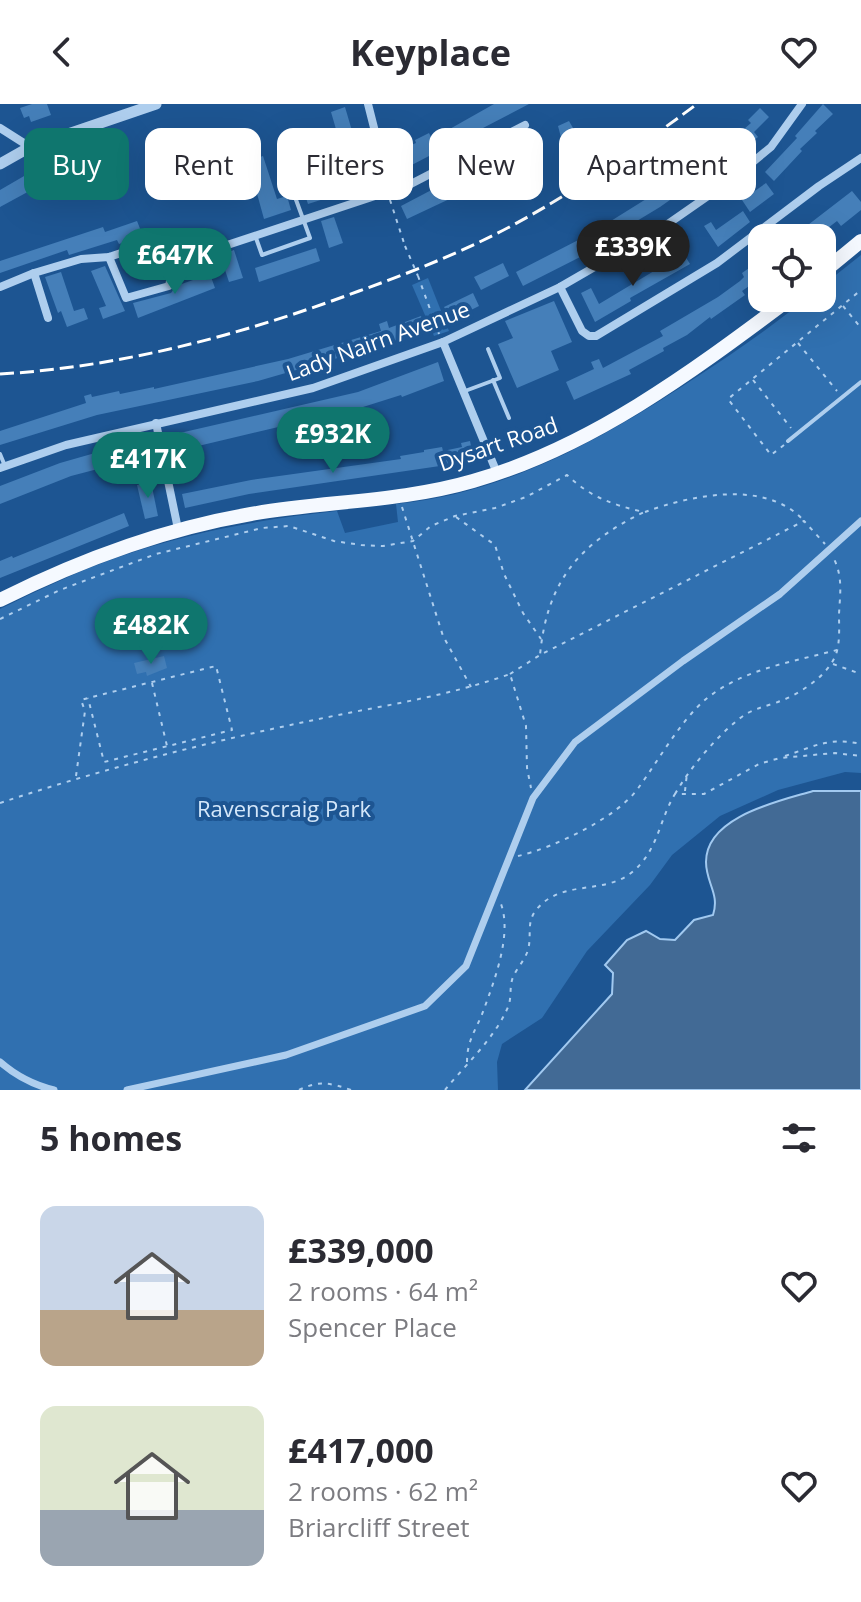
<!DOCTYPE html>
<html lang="en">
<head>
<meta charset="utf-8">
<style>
  body { margin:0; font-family:"Open Sans",sans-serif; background:#f7f7f7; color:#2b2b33; height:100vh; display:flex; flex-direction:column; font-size:30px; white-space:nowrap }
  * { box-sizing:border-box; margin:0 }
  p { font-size:26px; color:#7c7c81 }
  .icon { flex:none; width:44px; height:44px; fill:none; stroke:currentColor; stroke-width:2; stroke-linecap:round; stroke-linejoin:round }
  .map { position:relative; height:986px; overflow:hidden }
  .details { display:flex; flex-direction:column; background:#fff; flex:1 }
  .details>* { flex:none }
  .banner { position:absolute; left:24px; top:24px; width:814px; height:72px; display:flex; gap:16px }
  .tools { position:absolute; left:748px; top:120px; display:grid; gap:16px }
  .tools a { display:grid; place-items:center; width:88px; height:88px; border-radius:16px; background:#fff; box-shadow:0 8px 32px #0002; font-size:40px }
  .price { position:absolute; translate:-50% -68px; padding:0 18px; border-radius:28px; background:#0f766e; color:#fff; font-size:26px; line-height:52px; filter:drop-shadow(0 2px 4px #0008) }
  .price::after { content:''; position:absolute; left:50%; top:48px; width:24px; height:18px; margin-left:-12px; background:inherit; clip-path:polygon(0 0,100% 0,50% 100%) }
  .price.active { background:#222; color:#fff }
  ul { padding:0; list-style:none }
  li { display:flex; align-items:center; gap:24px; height:200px; padding:0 40px }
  li span { display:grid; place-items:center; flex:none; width:224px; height:160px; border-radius:16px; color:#555 }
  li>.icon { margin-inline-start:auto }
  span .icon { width:96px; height:96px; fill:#fffc; stroke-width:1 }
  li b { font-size:34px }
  h2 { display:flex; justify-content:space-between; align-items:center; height:96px; padding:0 40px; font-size:34px }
  .chip { padding:0 28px; border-radius:16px; background:#fff; box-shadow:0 8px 32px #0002; font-size:28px; line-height:72px }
  .chip.active { background:#0f766e; color:#fff }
  header { display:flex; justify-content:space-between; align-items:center; height:104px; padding:0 40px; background:#fff; font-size:36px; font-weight:700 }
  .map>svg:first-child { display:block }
</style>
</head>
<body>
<header><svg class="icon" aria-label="back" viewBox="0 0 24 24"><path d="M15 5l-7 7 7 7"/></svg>Keyplace<svg class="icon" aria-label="heart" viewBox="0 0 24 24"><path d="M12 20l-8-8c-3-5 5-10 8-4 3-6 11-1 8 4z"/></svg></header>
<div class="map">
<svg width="861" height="986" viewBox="0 0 861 986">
  <rect width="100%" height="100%" fill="#1d5592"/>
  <!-- green -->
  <g fill="#3070b0">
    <path d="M 861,151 L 861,669 L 845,668 L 778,686 L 720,712 L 672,751 L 650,781 L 587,847 L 542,914 L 502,940 L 497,958 L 498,986 L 0,986 L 0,505 C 39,486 78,467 119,453 C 190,428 263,415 337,407 L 345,429 L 398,418 L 396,400 C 506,389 601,336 692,276 C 732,250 770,224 807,194 L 822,194 L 822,182 Z"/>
    <polygon points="428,174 449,227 434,232 412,181"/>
  </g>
  <!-- water -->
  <path fill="#426a95" stroke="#a1c9f0" stroke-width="2" d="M 813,687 L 861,687 L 861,986 L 525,986 L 612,890 L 613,869 L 605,861 L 627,836 L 646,827 L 660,835 L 675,836 L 694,816 L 713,811 C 720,790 706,779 706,758 C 706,712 780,697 813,687 Z"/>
  <!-- building -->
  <g fill="#457fb9">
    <polygon points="32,0 47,0 51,11 31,18 29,12 24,14 20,4"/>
    <polygon points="494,0 529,0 404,65 397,47 416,39 415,36 429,29 432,35"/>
    <polygon points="823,0 833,10 815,27 817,29 800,45 802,47 774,77 765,68 797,34 795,32"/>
    <polygon points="345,3 368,81 308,100 303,85 349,70 331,8"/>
    <polygon points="760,4 769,13 754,28 758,33 745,43 660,103 589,146 590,148 523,182 516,168 590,130 659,87 658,85 698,59 691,50 704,40 710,48 730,37 751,19 748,16"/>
    <polygon points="569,17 581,38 564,45 558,22"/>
    <polygon points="534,32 541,44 458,91 407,115 401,102"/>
    <polygon points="93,45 101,69 60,82 57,72 0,103 0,86 43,61"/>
    <polygon points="263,52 277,95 287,92 291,106 264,115 248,57"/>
    <polygon points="766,79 774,90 750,108 742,96"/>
    <polygon points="852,87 861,98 861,106 841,122 837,117 815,134 791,134"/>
    <polygon points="743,107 750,118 718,143 704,122 711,118 716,126"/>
    <polygon points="334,113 343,139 329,144 321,117"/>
    <polygon points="137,117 143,132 119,140 117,136 69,151 67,146 0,169 0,157 103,123 105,128"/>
    <polygon points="316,144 320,157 259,178 255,164"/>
    <polygon points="234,146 243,174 229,178 220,151"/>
    <polygon points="682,147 690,160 630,194 631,197 595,218 581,189 591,184 599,200 669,158 668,155"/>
    <polygon points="762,155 762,173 742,187 745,191 711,215 710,213 687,231 663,244 664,247 629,266 631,270 574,296 566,278 594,265 591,258 599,255 603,264 663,232 660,227 718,193 740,177 744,173 742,169"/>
    <polygon points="503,159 509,172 481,186 474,173"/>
    <polygon points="105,162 125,207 103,215 99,204 106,202 91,167"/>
    <polygon points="61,168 74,207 84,204 88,215 67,223 61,207 58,209 45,173"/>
    <polygon points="210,170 215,184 138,214 133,199 171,189 176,182"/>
    <polygon points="473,189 479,202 451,216 444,203"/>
    <polygon points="554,197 572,238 551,247 559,266 517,284 498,240 513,234 505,217"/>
    <polygon points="421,212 426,227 348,251 258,277 97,311 0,341 0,327 86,299 84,292 91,290 92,293 119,287 120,290 154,283 154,285 288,255 381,227 379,220 387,217 389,224"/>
    <polygon points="438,258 444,277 402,293 401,291 363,303 194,343 195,346 175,350 171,331 358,288"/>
    <polygon points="137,337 142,357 118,364 117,360 71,372 0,400 0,382 60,359"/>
    <polygon points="470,337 474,357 249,390 185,404 182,390 251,376 401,355 400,352 424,348 424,346 442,343 443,347 462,343 461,339"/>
    <polygon points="151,378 158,412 145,415 137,381"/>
    <polygon points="124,409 129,422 0,474 0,457 12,452 13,454"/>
    <polygon points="164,552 167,564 147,572 146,568 137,570 134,559"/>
  </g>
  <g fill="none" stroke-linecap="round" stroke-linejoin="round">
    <!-- path -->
    <g stroke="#aeceee" stroke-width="2" stroke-dasharray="4 6" stroke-linecap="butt">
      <polyline points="390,96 405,142"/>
      <polyline points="418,172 439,230"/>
      <polyline points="843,202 861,224"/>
      <polyline points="798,239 837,287"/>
      <polyline points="753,276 791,324"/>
      <polyline points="784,341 771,351 728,295 861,186"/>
      <polyline points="402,403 443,532 471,583"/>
      <path d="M 645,408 C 691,391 767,375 804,417"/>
      <polyline points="456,413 495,441 504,470 523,509 541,535"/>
      <path d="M 0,515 L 60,486 L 156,450 L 262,424 L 289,422 L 334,437 L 361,441 L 383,442 L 413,437 L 431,422 L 455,412 L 495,404 L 526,393 L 567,371 C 590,393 613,401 644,408 C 578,440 547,478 540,551"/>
      <polyline points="833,560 861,570"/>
      <polyline points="510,570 540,551 804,417 825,440"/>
      <polyline points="152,579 167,642"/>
      <path d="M 785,652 C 815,642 829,633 861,640"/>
      <polyline points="76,672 85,607 81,596 88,594 216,562 232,626 104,658 88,594"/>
      <polyline points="685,687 687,669"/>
      <path d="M 675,690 C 690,664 715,634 739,615 C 751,605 764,603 778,598 C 800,590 831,570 837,547 C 840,535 839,522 839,510 C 840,491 843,473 834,455"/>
      <path d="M 0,699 C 102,665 208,638 314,616 C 379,602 446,593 510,570 L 526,622 L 527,664 L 531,684"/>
      <path d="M 518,752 C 553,744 619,713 639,683 C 658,657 681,616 706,595 C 743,565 792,558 837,546"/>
      <path d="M 467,958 C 467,935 477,925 484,905 C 495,875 512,830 501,800"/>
      <path d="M 299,986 C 319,976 331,979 351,986"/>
      <path d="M 445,986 C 466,960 495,934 508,903 C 512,894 509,883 513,873 C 517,864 525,856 528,846 C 532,831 526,819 536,806 C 561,775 603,791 631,769 C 658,748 659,716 675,690 L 704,690 L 759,660 L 780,654 L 835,649 L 861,652"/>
    </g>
    <!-- service -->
    <g stroke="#aeceee" stroke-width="4">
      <polyline points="256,134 262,151 310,134 284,63 326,48"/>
      <polyline points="493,276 509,314"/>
      <polyline points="465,287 500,274 488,245"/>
      <polyline points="788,337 861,278"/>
      <polyline points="0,350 5,362"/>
    </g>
    <!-- pedestrian -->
    <g stroke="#aeceee" stroke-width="7">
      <path d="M 0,958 C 16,972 33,981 54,986"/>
      <polyline points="127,986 286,951 425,902 466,862 533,694 575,638 683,557 780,490 861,417"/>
    </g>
    <!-- minor -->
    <g stroke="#aeceee" stroke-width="8">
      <polyline points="368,0 390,87 405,83 525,21"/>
      <polyline points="0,24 30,43"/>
      <polyline points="109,153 126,194 169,182 172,167"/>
      <polyline points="34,169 48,214"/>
      <polyline points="0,183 34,169 81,155 109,153 142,142 150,144 172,167 182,156 390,87"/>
      <polyline points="560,183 582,227 589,232 596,232 717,159 819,82 861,54"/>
      <polyline points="443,238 497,369"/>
      <polyline points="156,319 178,425"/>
      <polyline points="0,364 66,341 313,284 443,238 560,183 662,124 731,76 771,43 802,0"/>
    </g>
    <!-- tertiary -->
    <polyline stroke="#aeceee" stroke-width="11" points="0,60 30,43 156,0"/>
    <!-- primary -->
    <g stroke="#f5f9ff" stroke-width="14">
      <polyline points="822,169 861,137"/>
      <path d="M 0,496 C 80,456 163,425 251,410 C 324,397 401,398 473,377 C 592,343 693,267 791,194"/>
    </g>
    <!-- rail -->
    <path stroke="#fff" stroke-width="3" stroke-dasharray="14 6" stroke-linecap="butt" d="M 0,270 C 123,263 244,230 359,187 C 412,168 465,147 515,120 C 579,85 639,43 697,0"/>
    <!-- path-bridge -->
    <polyline stroke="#aeceee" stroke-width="2" stroke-dasharray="4 6" stroke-linecap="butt" points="405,142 418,172"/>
  </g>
  <g text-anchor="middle" stroke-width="8" stroke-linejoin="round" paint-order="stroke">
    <!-- street labels -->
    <g font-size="22" fill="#fff" stroke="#1d5592">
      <text transform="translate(378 237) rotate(-20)" y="8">Lady Nairn Avenue</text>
      <text transform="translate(498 340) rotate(-19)" y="8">Dysart Road</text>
    </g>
    <!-- park labels -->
    <g font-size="22" fill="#d4e7fa" stroke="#1d5592">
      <text x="284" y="713">Ravenscraig Park</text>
    </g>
  </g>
</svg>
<div class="tools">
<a><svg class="icon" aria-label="locate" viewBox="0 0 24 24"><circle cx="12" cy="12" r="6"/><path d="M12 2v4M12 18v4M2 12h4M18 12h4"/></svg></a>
</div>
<b class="price active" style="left:633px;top:184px">£339K</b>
<b class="price" style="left:175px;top:192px">£647K</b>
<b class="price" style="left:333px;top:371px">£932K</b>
<b class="price" style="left:148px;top:396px">£417K</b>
<b class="price" style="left:151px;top:562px">£482K</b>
<div class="banner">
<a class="chip active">Buy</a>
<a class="chip">Rent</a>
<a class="chip">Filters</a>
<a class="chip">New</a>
<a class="chip">Apartment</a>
</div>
</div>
<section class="details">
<h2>5 homes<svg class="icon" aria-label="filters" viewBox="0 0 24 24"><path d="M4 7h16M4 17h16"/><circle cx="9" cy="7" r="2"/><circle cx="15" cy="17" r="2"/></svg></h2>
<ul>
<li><span style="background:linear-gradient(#c9d6e8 65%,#b9a48a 0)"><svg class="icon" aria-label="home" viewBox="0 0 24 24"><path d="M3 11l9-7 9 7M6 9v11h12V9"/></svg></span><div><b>£339,000</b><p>2 rooms · 64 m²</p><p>Spencer Place</p></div><svg class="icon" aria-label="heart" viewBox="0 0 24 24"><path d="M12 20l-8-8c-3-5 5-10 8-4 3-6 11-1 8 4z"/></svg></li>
<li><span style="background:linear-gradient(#dfe7d0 65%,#9aa5b1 0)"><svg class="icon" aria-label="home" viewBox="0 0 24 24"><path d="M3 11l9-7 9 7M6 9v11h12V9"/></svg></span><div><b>£417,000</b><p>2 rooms · 62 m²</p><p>Briarcliff Street</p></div><svg class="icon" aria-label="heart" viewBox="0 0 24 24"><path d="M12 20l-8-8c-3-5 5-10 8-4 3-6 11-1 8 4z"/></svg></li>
</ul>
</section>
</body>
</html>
